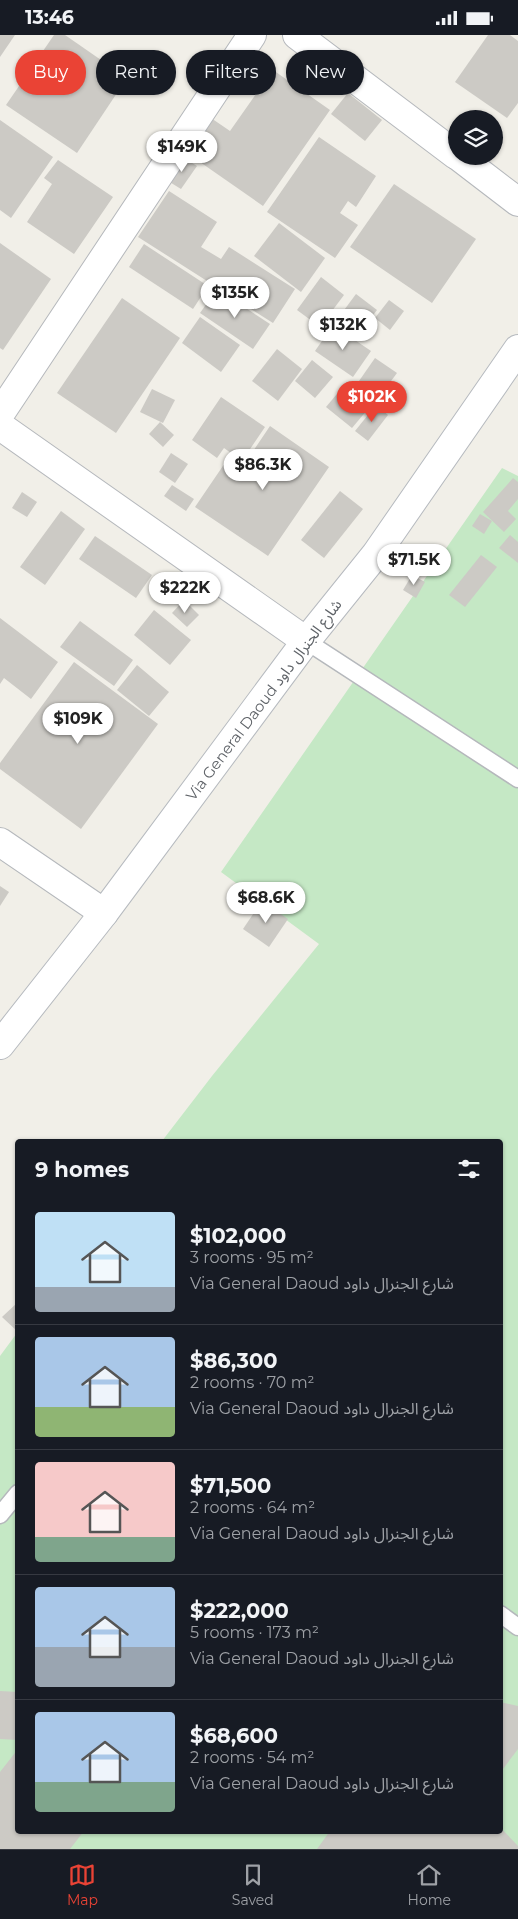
<!DOCTYPE html>
<html lang="en">
<head>
<meta charset="utf-8">
<style>
  body { margin:0; font-family:Montserrat,"Noto Sans Arabic",sans-serif; background:#242831; color:#f1f3f6; height:100vh; display:flex; flex-direction:column; font-size:19px; white-space:nowrap }
  * { box-sizing:border-box; margin:0 }
  p { font-size:16px; color:#9ea1a6 }
  .icon { flex:none; width:28px; height:28px; fill:none; stroke:currentColor; stroke-width:2; stroke-linecap:round; stroke-linejoin:round }
  .map { position:relative; flex:1; overflow:hidden }
  .details { position:absolute; left:15px; top:1104px; width:488px; height:695px; display:flex; flex-direction:column; background:#171b24; border-radius:5px; box-shadow:0 1px 4px #0004 }
  .details>* { flex:none }
  .guide { position:absolute; left:15px; top:15px; width:489px; height:45px; display:flex; gap:10px }
  .tools { position:absolute; left:448px; top:75px; display:grid; gap:10px }
  .tools a { display:grid; place-items:center; width:55px; height:55px; border-radius:50%; background:#171b24; box-shadow:0 1px 4px #0004; font-size:25px }
  .price { position:absolute; translate:-50% -42px; padding:0 11px; border-radius:18px; background:#fff; color:#222; font-size:16px; line-height:32px; filter:drop-shadow(0 1px 2px #0008) }
  .price::after { content:''; position:absolute; left:50%; top:30px; width:15px; height:11px; margin-left:-8px; background:inherit; clip-path:polygon(0 0,100% 0,50% 100%) }
  .price.selected { background:#ea4335; color:#fff }
  ul { padding:0; list-style:none }
  li { display:flex; align-items:center; gap:15px; height:125px; padding:0 20px }
  li+li { border-top:1px solid #363941 }
  li span { display:grid; place-items:center; flex:none; width:140px; height:100px; border-radius:5px; color:#555 }
  li>.icon { margin-inline-start:auto }
  span .icon { width:60px; height:60px; fill:#fffc; stroke-width:1 }
  li b { font-size:21px }
  h2 { display:flex; justify-content:space-between; align-items:center; height:60px; padding:0 20px; font-size:21px }
  .chip { padding:0 18px; border-radius:22px; background:#171b24; box-shadow:0 1px 4px #0004; font-size:18px; line-height:45px }
  .chip.selected { background:#ea4335; color:#fff }
  .status { display:flex; justify-content:space-between; align-items:center; height:35px; padding:0 25px; background:#171b24; direction:ltr }
  .status svg { height:14px; fill:currentColor }
  .tabs { display:flex; justify-content:space-around; align-items:center; height:70px; border-top:1px solid #363941; background:#171b24; font-size:14px; color:#9ea1a6 }
  .tabs a { display:grid; justify-items:center; gap:2px }
  .tabs .selected { color:#ea4335 }
  .map>svg:first-child { display:block }
</style>
</head>
<body>
<div class="status"><b>13:46</b><svg viewBox="0 0 49 12"><path d="M0 12V9h3v3zM5 12V6h3v6zM10 12V3h3v9zM15 12V0h3v12zM26 1h20v11H26zM47 4h2v5h-2z"/></svg></div>
<div class="map">
<svg width="518" height="1814" viewBox="0 0 518 1814">
  <rect width="100%" height="100%" fill="#f1efe8"/>
  <!-- green -->
  <polygon fill="#c5e8c5" points="502,433 518,441 518,1814 0,1814 0,1321 17,1298 18,1796 500,1796 500,1106 162,1106 212,1041 319,909 221,837"/>
  <!-- building -->
  <g fill="#cccac5">
    <polygon points="0,0 15,0 0,22"/>
    <polygon points="54,0 65,0 127,43 77,118 6,70"/>
    <polygon points="488,0 510,0 518,6 518,68 507,83 455,47"/>
    <polygon points="273,35 330,75 263,171 187,118 211,83 230,96"/>
    <polygon points="348,58 382,85 365,106 331,79"/>
    <polygon points="0,85 53,122 11,183 0,175"/>
    <polygon points="319,102 376,141 356,172 348,166 340,178 358,190 335,223 267,177"/>
    <polygon points="184,123 197,131 181,154 168,146"/>
    <polygon points="58,125 113,162 74,219 27,187 52,149 44,143"/>
    <polygon points="394,149 476,204 432,268 350,212"/>
    <polygon points="169,156 217,187 201,212 221,224 229,212 295,254 273,288 138,202"/>
    <polygon points="279,188 325,223 301,257 254,221"/>
    <polygon points="0,208 51,244 3,315 0,313"/>
    <polygon points="144,209 208,251 193,274 129,232"/>
    <polygon points="321,242 344,260 320,292 297,275"/>
    <polygon points="217,254 270,289 253,314 200,278"/>
    <polygon points="356,259 377,275 357,301 336,286"/>
    <polygon points="122,263 180,303 116,398 57,358"/>
    <polygon points="389,265 404,276 390,295 375,283"/>
    <polygon points="200,282 240,310 221,337 182,308"/>
    <polygon points="333,290 371,316 353,342 315,316"/>
    <polygon points="277,314 302,334 278,366 252,346"/>
    <polygon points="375,323 397,338 380,361 359,346"/>
    <polygon points="312,325 333,342 315,363 295,346"/>
    <polygon points="347,347 373,368 352,393 326,372"/>
    <polygon points="152,354 175,365 163,388 140,377"/>
    <polygon points="221,362 265,392 242,426 224,413 217,423 192,405"/>
    <polygon points="376,370 388,380 368,406 355,396"/>
    <polygon points="160,387 174,400 163,412 149,399"/>
    <polygon points="270,391 329,432 268,521 195,472 229,422 243,431"/>
    <polygon points="171,418 188,429 175,448 159,437"/>
    <polygon points="513,443 518,447 518,464 508,476 516,484 504,497 483,477"/>
    <polygon points="172,450 194,464 186,476 164,461"/>
    <polygon points="340,456 363,474 324,523 301,505"/>
    <polygon points="22,457 37,467 27,482 12,473"/>
    <polygon points="61,476 85,494 45,550 20,532"/>
    <polygon points="480,479 492,486 484,499 472,491"/>
    <polygon points="510,500 518,507 518,528 499,513"/>
    <polygon points="95,501 152,540 136,563 79,524"/>
    <polygon points="481,520 497,532 465,572 449,560"/>
    <polygon points="412,540 425,547 416,563 403,555"/>
    <polygon points="184,565 199,580 187,592 172,578"/>
    <polygon points="154,575 191,605 170,630 134,600"/>
    <polygon points="0,583 58,627 31,664 4,643 0,649"/>
    <polygon points="80,586 133,625 114,651 60,612"/>
    <polygon points="74,627 158,689 81,794 0,734 0,728"/>
    <polygon points="137,630 169,657 149,681 117,655"/>
    <polygon points="0,851 9,857 0,871"/>
    <polygon points="262,866 288,884 269,912 243,894"/>
    <polygon points="18,1267 18,1297 2,1282"/>
    <polygon points="0,1656 18,1657 18,1705 0,1704"/>
    <polygon points="500,1667 518,1671 518,1714 500,1738"/>
    <polygon points="18,1714 18,1796 84,1796 70,1814 0,1814 0,1737"/>
    <polygon points="500,1792 518,1811 518,1814 317,1814 330,1796 500,1796"/>
  </g>
  <g fill="none" stroke-linecap="round" stroke-linejoin="round">
    <!-- service casing -->
    <g stroke="#b5b8bc" stroke-width="19">
      <g id="service">
        <polyline points="306,606 518,744"/>
        <polyline points="0,1480 18,1458"/>
        <polyline points="500,1579 518,1592"/>
      </g>
    </g>
    <!-- minor casing -->
    <g stroke="#b5b8bc" stroke-width="30">
      <g id="minor">
        <polyline points="297,0 456,120"/>
        <polyline points="458,121 518,167"/>
        <polyline points="0,379 252,0"/>
        <polyline points="0,391 306,606"/>
        <polyline points="0,807 104,878"/>
      </g>
    </g>
    <!-- secondary casing -->
    <g stroke="#b6babf" stroke-width="30">
      <polyline id="secondary" points="0,1010 104,878 306,606 376,519 518,314"/>
    </g>
    <!-- service -->
    <use href="#service" stroke="#fff" stroke-width="16"/>
    <!-- minor -->
    <use href="#minor" stroke="#fff" stroke-width="28"/>
    <!-- secondary -->
    <use href="#secondary" stroke="#fff" stroke-width="28"/>
  </g>
  <g text-anchor="middle" stroke-width="4" stroke-linejoin="round" paint-order="stroke">
    <!-- street labels -->
    <g font-size="15" fill="#5f6368" stroke="#fff">
      <text transform="translate(264 665) rotate(-53)" y="5">Via General Daoud شارع الجنرال داود</text>
    </g>
  </g>
</svg>
<div class="tools">
<a><svg class="icon" aria-label="layers" viewBox="0 0 24 24"><path d="M12 4l9 5-9 5-9-5zM3 14l9 5 9-5"/></svg></a>
</div>
<b class="price" style="left:182px;top:138px">$149K</b>
<b class="price" style="left:235px;top:284px">$135K</b>
<b class="price" style="left:343px;top:316px">$132K</b>
<b class="price selected" style="left:372px;top:388px">$102K</b>
<b class="price" style="left:263px;top:456px">$86.3K</b>
<b class="price" style="left:414px;top:551px">$71.5K</b>
<b class="price" style="left:185px;top:579px">$222K</b>
<b class="price" style="left:78px;top:710px">$109K</b>
<b class="price" style="left:266px;top:889px">$68.6K</b>
<div class="guide">
<a class="chip selected">Buy</a>
<a class="chip">Rent</a>
<a class="chip">Filters</a>
<a class="chip">New</a>
</div>
<section class="details">
<h2>9 homes<svg class="icon" aria-label="filters" viewBox="0 0 24 24"><path d="M4 7h16M4 17h16"/><circle cx="9" cy="7" r="2"/><circle cx="15" cy="17" r="2"/></svg></h2>
<ul>
<li><span style="background:linear-gradient(#bfe0f5 75%,#9aa5b1 0)"><svg class="icon" aria-label="home" viewBox="0 0 24 24"><path d="M3 11l9-7 9 7M6 9v11h12V9"/></svg></span><div><b>$102,000</b><p>3 rooms · 95 m²</p><p>Via General Daoud شارع الجنرال داود</p></div></li>
<li><span style="background:linear-gradient(#a9c7e8 70%,#8fb573 0)"><svg class="icon" aria-label="home" viewBox="0 0 24 24"><path d="M3 11l9-7 9 7M6 9v11h12V9"/></svg></span><div><b>$86,300</b><p>2 rooms · 70 m²</p><p>Via General Daoud شارع الجنرال داود</p></div></li>
<li><span style="background:linear-gradient(#f6c9c9 75%,#7fa58c 0)"><svg class="icon" aria-label="home" viewBox="0 0 24 24"><path d="M3 11l9-7 9 7M6 9v11h12V9"/></svg></span><div><b>$71,500</b><p>2 rooms · 64 m²</p><p>Via General Daoud شارع الجنرال داود</p></div></li>
<li><span style="background:linear-gradient(#a9c7e8 60%,#9aa5b1 0)"><svg class="icon" aria-label="home" viewBox="0 0 24 24"><path d="M3 11l9-7 9 7M6 9v11h12V9"/></svg></span><div><b>$222,000</b><p>5 rooms · 173 m²</p><p>Via General Daoud شارع الجنرال داود</p></div></li>
<li><span style="background:linear-gradient(#a9c7e8 70%,#7fa58c 0)"><svg class="icon" aria-label="home" viewBox="0 0 24 24"><path d="M3 11l9-7 9 7M6 9v11h12V9"/></svg></span><div><b>$68,600</b><p>2 rooms · 54 m²</p><p>Via General Daoud شارع الجنرال داود</p></div></li>
</ul>
</section>
</div>
<nav class="tabs">
<a class="selected"><svg class="icon" aria-label="map" viewBox="0 0 24 24"><path d="M3 6l6-2 6 2 6-2v14l-6 2-6-2-6 2zM9 4v14M15 6v14"/></svg>Map</a>
<a><svg class="icon" aria-label="saved" viewBox="0 0 24 24"><path d="M7 4h10v16l-5-4-5 4z"/></svg>Saved</a>
<a><svg class="icon" aria-label="home" viewBox="0 0 24 24"><path d="M3 11l9-7 9 7M6 9v11h12V9"/></svg>Home</a>
</nav>
</body>
</html>
